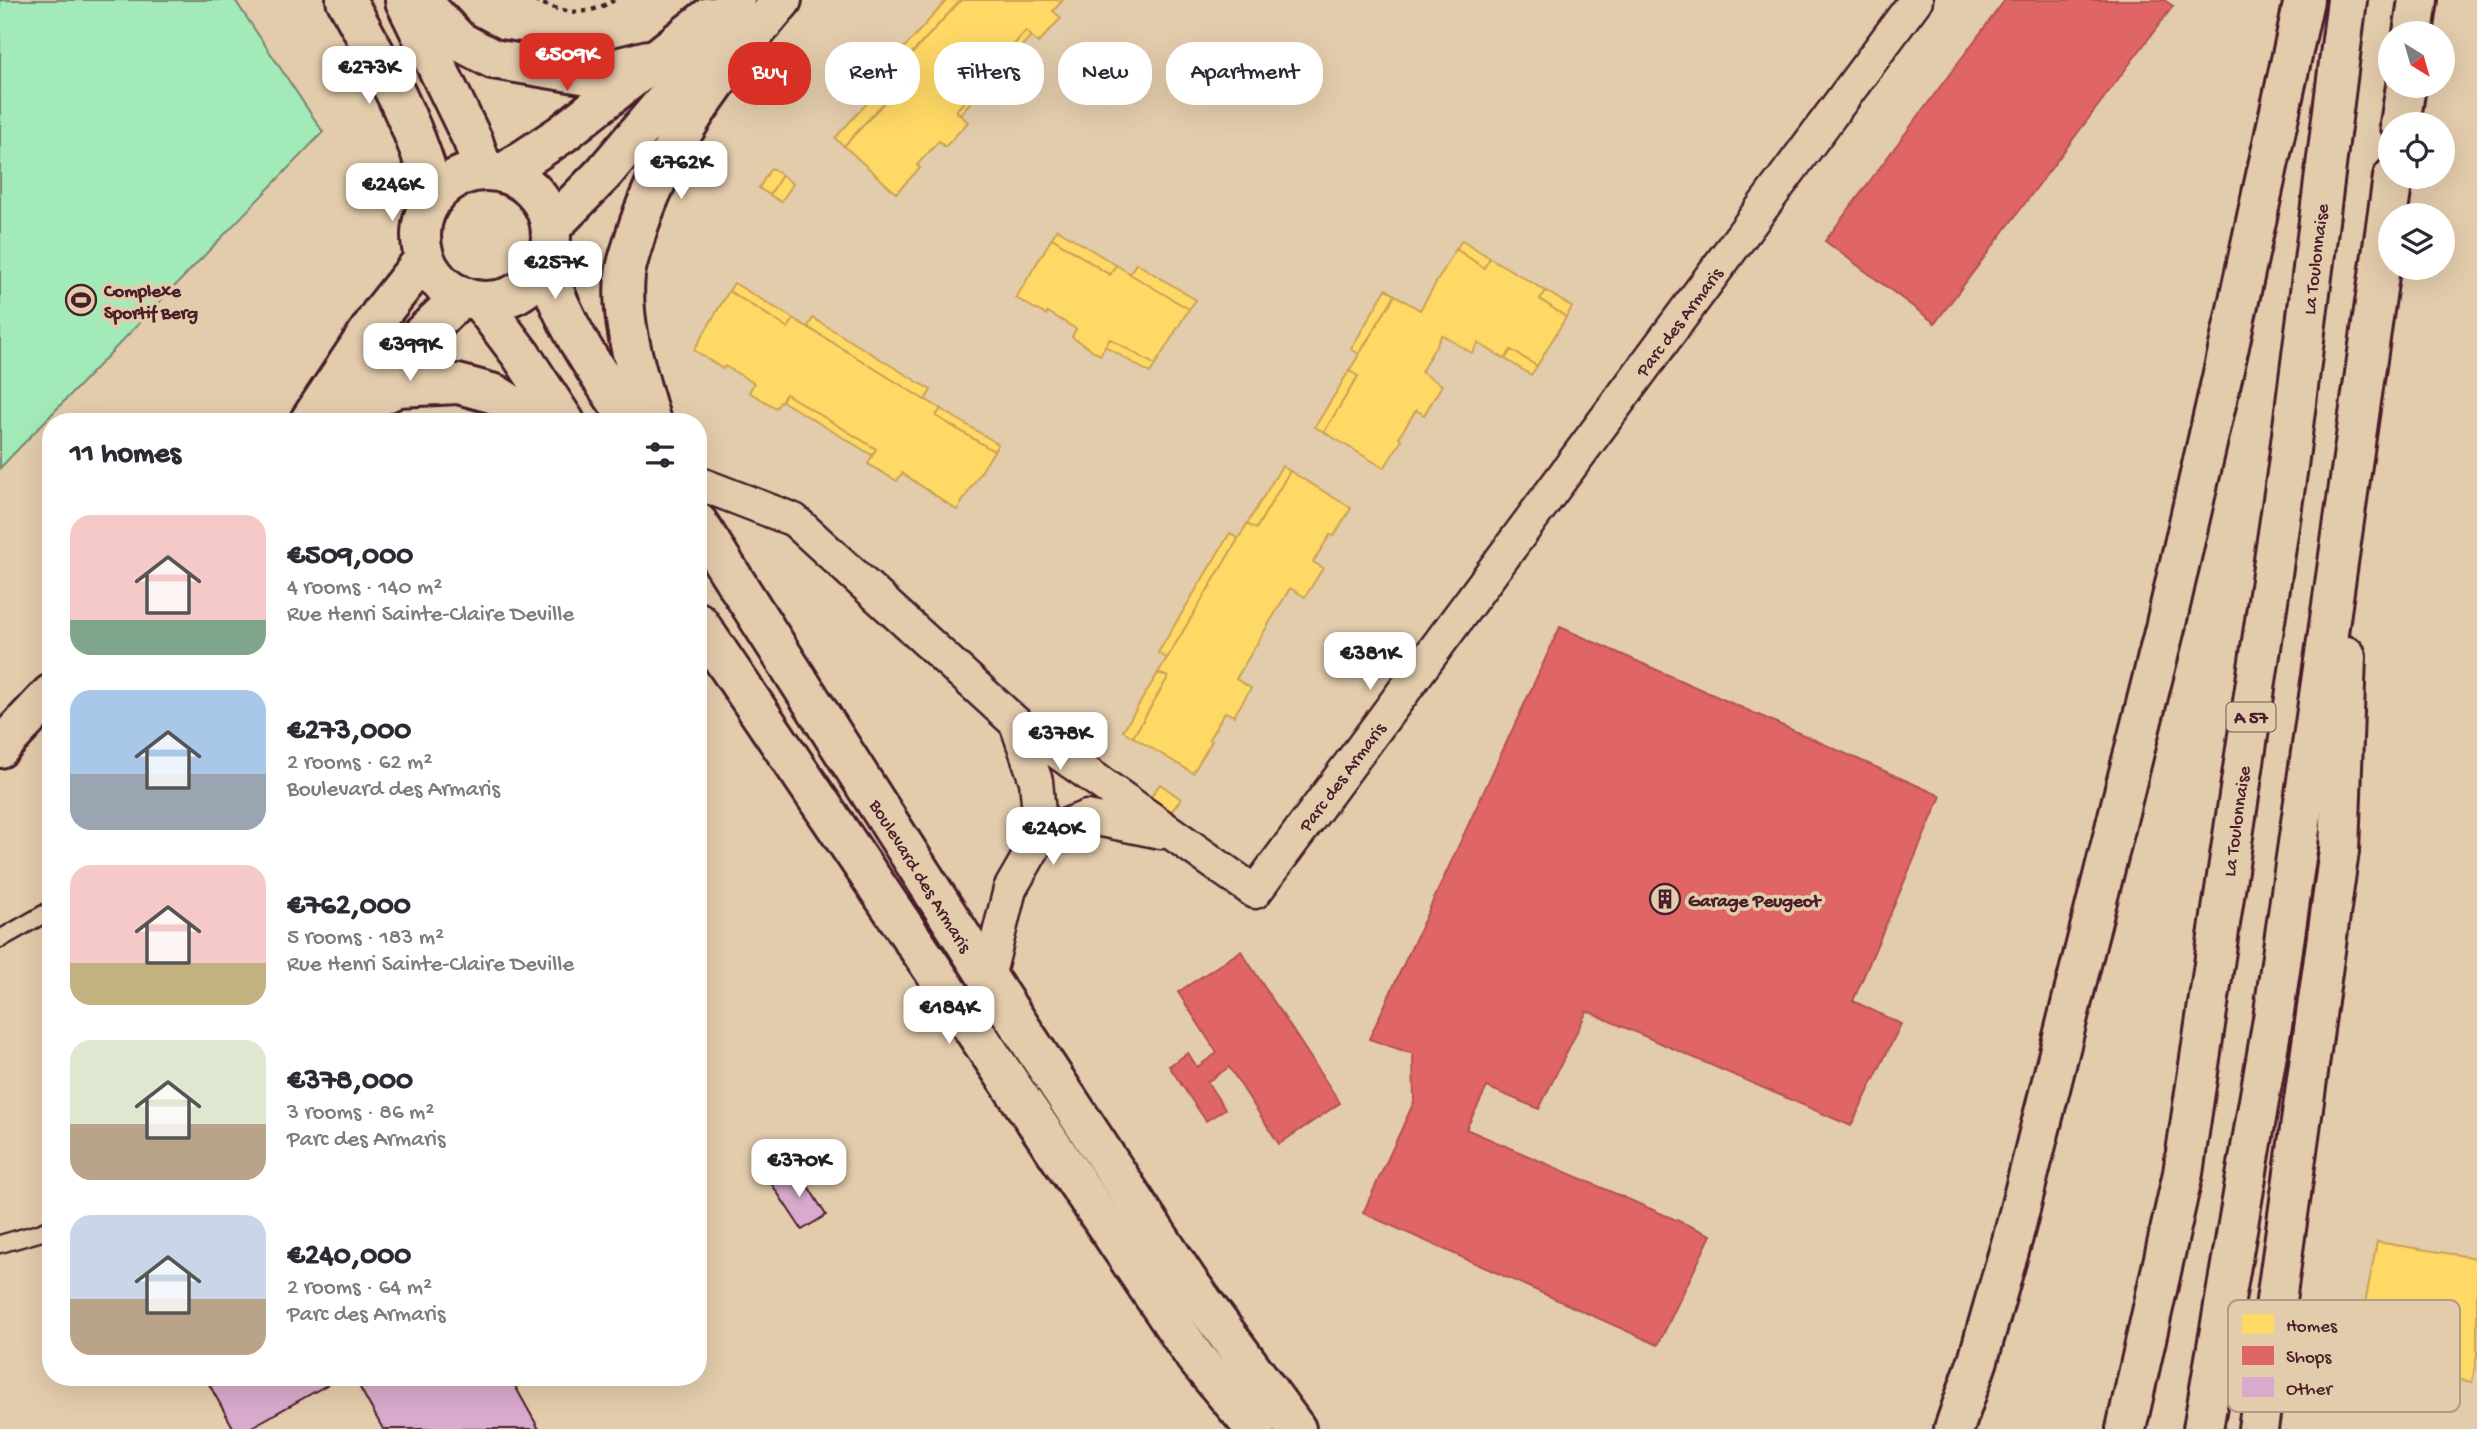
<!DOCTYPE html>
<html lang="en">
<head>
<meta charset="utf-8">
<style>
  body { margin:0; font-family:"Gochi Hand",sans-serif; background:#f7f7f7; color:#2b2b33; height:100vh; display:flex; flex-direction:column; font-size:26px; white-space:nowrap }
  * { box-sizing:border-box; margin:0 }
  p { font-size:23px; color:#7c7c81 }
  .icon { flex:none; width:38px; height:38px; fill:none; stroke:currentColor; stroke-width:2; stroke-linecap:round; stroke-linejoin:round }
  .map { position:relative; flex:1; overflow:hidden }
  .panel { position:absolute; left:42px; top:413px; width:665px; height:973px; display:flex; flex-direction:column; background:#fff; border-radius:28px; box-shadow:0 7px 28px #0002 }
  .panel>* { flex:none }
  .hud { position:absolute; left:728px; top:42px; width:665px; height:63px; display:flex; gap:14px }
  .needle { width:46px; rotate:143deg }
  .tools { position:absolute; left:2378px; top:21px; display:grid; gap:14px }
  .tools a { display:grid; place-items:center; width:77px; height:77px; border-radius:50%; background:#fff; box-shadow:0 7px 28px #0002; font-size:35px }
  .price { position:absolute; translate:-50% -60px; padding:0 16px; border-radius:14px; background:#fff; color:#222; font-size:23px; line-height:46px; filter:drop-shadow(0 2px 4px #0008) }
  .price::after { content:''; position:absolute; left:50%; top:42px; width:21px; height:16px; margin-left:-10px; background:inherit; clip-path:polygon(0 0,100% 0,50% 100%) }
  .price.current { background:#d93025; color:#fff }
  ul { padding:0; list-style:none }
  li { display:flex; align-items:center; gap:21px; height:175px; padding:0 28px }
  li span { display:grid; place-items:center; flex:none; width:196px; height:140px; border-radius:21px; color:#555 }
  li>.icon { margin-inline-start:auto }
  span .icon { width:84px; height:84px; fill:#fffc; stroke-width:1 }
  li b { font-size:30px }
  h2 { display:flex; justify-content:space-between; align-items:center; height:84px; padding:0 28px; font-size:30px }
  .tag { padding:0 24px; border-radius:28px; background:#fff; box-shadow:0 7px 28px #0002; font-size:24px; line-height:63px }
  .tag.current { background:#d93025; color:#fff }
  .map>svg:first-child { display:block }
</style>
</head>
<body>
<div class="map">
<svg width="2477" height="1429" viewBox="0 0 2477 1429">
  <rect width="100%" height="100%" fill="#e3ccac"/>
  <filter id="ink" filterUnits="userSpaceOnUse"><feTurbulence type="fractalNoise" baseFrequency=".0143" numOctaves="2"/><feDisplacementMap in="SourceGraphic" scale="14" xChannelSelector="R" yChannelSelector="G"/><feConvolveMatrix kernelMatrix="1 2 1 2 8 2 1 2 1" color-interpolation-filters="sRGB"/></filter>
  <g filter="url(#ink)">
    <!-- green -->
    <polygon fill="#a2eab8" stroke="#768472" stroke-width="2" points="0,0 235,0 323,132 0,468"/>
    <!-- homes -->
    <g fill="#ffd966" stroke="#c9a154" stroke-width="2">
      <polygon points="947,0 961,0 892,75 885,69"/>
      <polygon points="961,0 1063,0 1053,11 1061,18 1038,43 1026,31 956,111 968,122 945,147 939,141 917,165 920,168 896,193 844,146 890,96 880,89"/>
      <polygon points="1026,31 1031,36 960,114 956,111"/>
      <polygon points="880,89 890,96 844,146 835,138"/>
      <polygon points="771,168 782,175 770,195 759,188"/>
      <polygon points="782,175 793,184 781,202 770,195"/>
      <polygon points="1057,229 1116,265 1110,275 1052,238"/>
      <polygon points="1052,238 1110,275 1116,265 1189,309 1155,365 1110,339 1100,355 1072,337 1076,329 1048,312 1046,315 1016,298"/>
      <polygon points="1462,240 1490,258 1484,268 1456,249"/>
      <polygon points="1456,249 1484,268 1490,258 1546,291 1540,299 1566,317 1537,366 1511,350 1505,359 1478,343 1472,353 1442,335 1421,372 1442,385 1424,415 1416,410 1399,437 1402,440 1384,468 1324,432 1358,376 1349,371 1395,295 1420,310"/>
      <polygon points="1136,263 1196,300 1189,309 1130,274"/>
      <polygon points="734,283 794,319 788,328 729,291"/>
      <polygon points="1386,289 1395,295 1359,354 1351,349"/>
      <polygon points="729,291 788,328 794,319 941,409 936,416 994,451 957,510 902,473 897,481 868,464 876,449 786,394 776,408 749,392 754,383 725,366 723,369 694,350"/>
      <polygon points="1546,291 1572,307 1566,317 1540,299"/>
      <polygon points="813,318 931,390 925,400 808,327"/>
      <polygon points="1110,339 1155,365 1150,373 1105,346"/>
      <polygon points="1511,350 1537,366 1531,375 1505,359"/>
      <polygon points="1349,371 1358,376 1324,432 1315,427"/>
      <polygon points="786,394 876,449 872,455 782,401"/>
      <polygon points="941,409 998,444 994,451 936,416"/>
      <polygon points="1282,466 1290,471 1256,529 1247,524"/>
      <polygon points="1290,471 1351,508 1334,536 1330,535 1313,562 1323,568 1305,597 1290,588 1236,679 1251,688 1234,716 1225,712 1209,739 1212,741 1193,773 1133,737 1168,677 1158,673 1247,524 1256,529"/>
      <polygon points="1230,533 1238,539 1167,658 1158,653"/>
      <polygon points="1158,673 1168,677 1133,737 1123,731"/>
      <polygon points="1160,784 1181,799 1167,817 1147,802"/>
      <polygon points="2377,1242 2477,1258 2477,1355 2472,1382 2354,1359"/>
    </g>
    <!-- shops -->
    <g fill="#e06666" stroke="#b35154" stroke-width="2">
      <polygon points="2005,0 2164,0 2173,6 1935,323 1825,241"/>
      <polygon points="1560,627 1941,796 1853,1001 1901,1024 1851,1126 1587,1011 1539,1109 1487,1087 1466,1129 1711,1235 1658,1345 1363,1213 1414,1102 1413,1054 1369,1039"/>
      <polygon points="1241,951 1340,1103 1279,1144 1229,1067 1207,1082 1225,1109 1206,1121 1169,1066 1188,1053 1197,1067 1217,1053 1178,992"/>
    </g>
    <!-- building -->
    <g fill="#d9aacc" stroke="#4a1f2b" stroke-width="2">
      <polygon points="796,1167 826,1215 802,1230 771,1183"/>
      <polygon points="205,1377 341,1377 248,1429 234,1429"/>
      <polygon points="354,1377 510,1377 539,1429 383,1429"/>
    </g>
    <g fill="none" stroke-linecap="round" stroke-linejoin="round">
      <!-- service casing -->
      <g stroke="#4a1f2b" stroke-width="21">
        <g id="service">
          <polyline points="0,939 51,910"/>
          <polyline points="0,1244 42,1232 51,1227"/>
        </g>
      </g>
      <!-- minor casing -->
      <g stroke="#4a1f2b" stroke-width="37">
        <g id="minor">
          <polyline points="698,483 794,520 1016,723 1255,892 1916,0"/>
          <polyline points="1016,723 1036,781 1041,835"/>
          <polyline points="988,978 1010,889 1041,835 1087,817 1161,832"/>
        </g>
      </g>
      <!-- secondary casing -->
      <g stroke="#4a1f2b" stroke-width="44">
        <g id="secondary">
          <path d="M 346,0 C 381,64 417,126 434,197"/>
          <polyline points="420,0 459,41 493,59 588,75 648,60"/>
          <polyline points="405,1 473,141 483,170"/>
          <circle cx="486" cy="236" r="65"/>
          <polyline points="505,172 562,134 709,17"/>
          <polyline points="552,226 603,174 668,97 735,0"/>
          <path d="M 545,265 C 563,325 596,371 631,422"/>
          <polyline points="480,301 521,355 565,422"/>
          <polyline points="349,394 416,340 461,297"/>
          <polyline points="309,422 382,312 424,259"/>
          <polyline points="324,422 398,387 458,384 495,394 538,422"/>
          <path d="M 651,422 C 638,375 620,325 625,275 C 626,265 630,254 633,244 C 658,153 721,71 782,0"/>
          <polyline points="698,523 988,978 1187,1280 1296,1429"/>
          <polyline points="698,622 1195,1357 1255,1429"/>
          <polyline points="0,748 51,694"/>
        </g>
      </g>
      <!-- motorway casing -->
      <g stroke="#4a1f2b" stroke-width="44">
        <g id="motorway">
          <polyline points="2413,33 2418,0"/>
          <polyline points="2400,124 2406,86"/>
          <polyline points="1954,1429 1978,1360 2013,1237 2165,628 2226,360 2304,0"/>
          <polyline points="2126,1429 2183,1173 2288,466 2347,0"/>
          <polyline points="2203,1429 2273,1019 2393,177"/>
          <polyline points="2258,1429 2339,851 2346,656"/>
        </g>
      </g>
      <!-- path -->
      <path stroke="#4a1f2b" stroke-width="4.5" stroke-dasharray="5 5" stroke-linecap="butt" d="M 534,0 C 563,13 585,18 614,0"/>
      <!-- service -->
      <use href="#service" stroke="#e3ccac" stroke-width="16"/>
      <!-- minor -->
      <use href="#minor" stroke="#e3ccac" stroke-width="32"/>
      <!-- secondary -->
      <use href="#secondary" stroke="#e3ccac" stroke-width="38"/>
      <!-- motorway -->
      <use href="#motorway" stroke="#e3ccac" stroke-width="38"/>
    </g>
  </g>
  <!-- icons -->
  <defs>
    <g id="stadium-ring" transform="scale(1.575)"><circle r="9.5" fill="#e3ccac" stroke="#4a1f2b" stroke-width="1.5"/><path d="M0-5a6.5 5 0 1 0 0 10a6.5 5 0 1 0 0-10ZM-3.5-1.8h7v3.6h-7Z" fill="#4a1f2b"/></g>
    <g id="building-ring" transform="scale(1.575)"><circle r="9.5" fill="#e3ccac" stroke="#4a1f2b" stroke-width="1.5"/><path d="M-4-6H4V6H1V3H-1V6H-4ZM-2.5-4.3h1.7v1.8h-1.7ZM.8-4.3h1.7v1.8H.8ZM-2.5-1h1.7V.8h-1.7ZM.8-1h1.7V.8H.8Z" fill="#4a1f2b"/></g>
  </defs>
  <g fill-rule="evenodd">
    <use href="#stadium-ring" x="81" y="300"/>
    <use href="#building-ring" x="1665" y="899"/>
  </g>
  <g text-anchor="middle" stroke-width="7" stroke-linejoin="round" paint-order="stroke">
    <!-- shield labels -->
    <rect fill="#e3ccac" stroke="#785352" stroke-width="2" x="2226.5" y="702.5" width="49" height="29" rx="5"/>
    <g font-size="18" font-weight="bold" fill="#4a1f2b">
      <text x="2251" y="723">A 57</text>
    </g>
    <!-- street labels -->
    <g font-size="19" fill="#4a1f2b" stroke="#e3ccac">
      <text transform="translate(2314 259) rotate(-83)" y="7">La Toulonnaise</text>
      <text transform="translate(1678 321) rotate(-53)" y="7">Parc des Armaris</text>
      <text transform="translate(1341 776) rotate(-53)" y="7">Parc des Armaris</text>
      <text transform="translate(2235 821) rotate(-82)" y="7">La Toulonnaise</text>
      <text transform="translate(922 875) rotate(58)" y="7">Boulevard des Armaris</text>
    </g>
    <!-- poi labels -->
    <g font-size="19" font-weight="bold" fill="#4a1f2b" stroke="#e3ccac" text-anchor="start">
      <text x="104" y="296">Complexe<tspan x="104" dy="22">Sportif Berg</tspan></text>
      <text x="1688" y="906">Garage Peugeot</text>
    </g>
  </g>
  <!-- legend -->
  <rect x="2228" y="1300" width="232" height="112" rx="10" fill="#e3ccac" stroke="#b59885" stroke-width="2"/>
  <rect x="2242" y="1314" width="32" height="20" fill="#ffd966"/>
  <rect x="2242" y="1346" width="32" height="19" fill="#e06666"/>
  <rect x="2242" y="1377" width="32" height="20" fill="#d9aacc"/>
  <g font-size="19" fill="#4a1f2b">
    <text x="2286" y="1331">Homes</text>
    <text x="2286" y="1362">Shops</text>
    <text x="2286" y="1394">Other</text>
  </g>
</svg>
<div class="tools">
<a><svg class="needle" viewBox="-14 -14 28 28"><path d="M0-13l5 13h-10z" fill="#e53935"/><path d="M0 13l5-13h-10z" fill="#7c7c81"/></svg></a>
<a><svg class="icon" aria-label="locate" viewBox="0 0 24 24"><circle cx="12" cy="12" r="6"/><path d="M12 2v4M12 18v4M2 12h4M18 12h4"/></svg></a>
<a><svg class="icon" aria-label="layers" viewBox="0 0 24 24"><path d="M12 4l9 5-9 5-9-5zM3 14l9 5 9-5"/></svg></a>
</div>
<b class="price current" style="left:567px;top:93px">€509K</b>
<b class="price" style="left:369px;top:106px">€273K</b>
<b class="price" style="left:681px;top:201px">€762K</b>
<b class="price" style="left:392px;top:223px">€246K</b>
<b class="price" style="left:555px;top:301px">€257K</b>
<b class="price" style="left:410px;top:383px">€399K</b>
<b class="price" style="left:1370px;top:692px">€381K</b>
<b class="price" style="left:1060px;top:772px">€378K</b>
<b class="price" style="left:1053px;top:867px">€240K</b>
<b class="price" style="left:949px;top:1046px">€184K</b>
<b class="price" style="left:799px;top:1199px">€370K</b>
<div class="hud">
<a class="tag current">Buy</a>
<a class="tag">Rent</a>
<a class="tag">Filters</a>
<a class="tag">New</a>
<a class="tag">Apartment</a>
</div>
<section class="panel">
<h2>11 homes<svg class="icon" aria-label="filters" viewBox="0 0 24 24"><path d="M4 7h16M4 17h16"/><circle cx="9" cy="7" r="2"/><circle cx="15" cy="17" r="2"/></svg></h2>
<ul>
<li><span style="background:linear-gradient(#f6c9c9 75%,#7fa58c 0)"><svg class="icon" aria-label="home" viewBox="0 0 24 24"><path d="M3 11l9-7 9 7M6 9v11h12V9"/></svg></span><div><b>€509,000</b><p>4 rooms · 140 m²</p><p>Rue Henri Sainte-Claire Deville</p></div></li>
<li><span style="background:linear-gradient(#a9c7e8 60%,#9aa5b1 0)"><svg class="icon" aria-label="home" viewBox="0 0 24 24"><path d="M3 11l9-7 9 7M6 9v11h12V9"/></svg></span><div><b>€273,000</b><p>2 rooms · 62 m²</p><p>Boulevard des Armaris</p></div></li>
<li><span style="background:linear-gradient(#f6c9c9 70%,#c2b280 0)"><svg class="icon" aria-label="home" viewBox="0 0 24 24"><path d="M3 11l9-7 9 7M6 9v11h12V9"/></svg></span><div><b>€762,000</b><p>5 rooms · 183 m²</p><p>Rue Henri Sainte-Claire Deville</p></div></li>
<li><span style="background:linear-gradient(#dfe7d0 60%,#b9a48a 0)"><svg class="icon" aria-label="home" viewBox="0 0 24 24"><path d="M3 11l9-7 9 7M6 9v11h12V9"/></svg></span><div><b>€378,000</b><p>3 rooms · 86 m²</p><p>Parc des Armaris</p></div></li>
<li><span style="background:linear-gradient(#c9d6e8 60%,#b9a48a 0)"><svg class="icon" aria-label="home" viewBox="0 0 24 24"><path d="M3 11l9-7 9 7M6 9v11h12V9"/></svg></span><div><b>€240,000</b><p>2 rooms · 64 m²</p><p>Parc des Armaris</p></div></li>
</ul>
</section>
</div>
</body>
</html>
